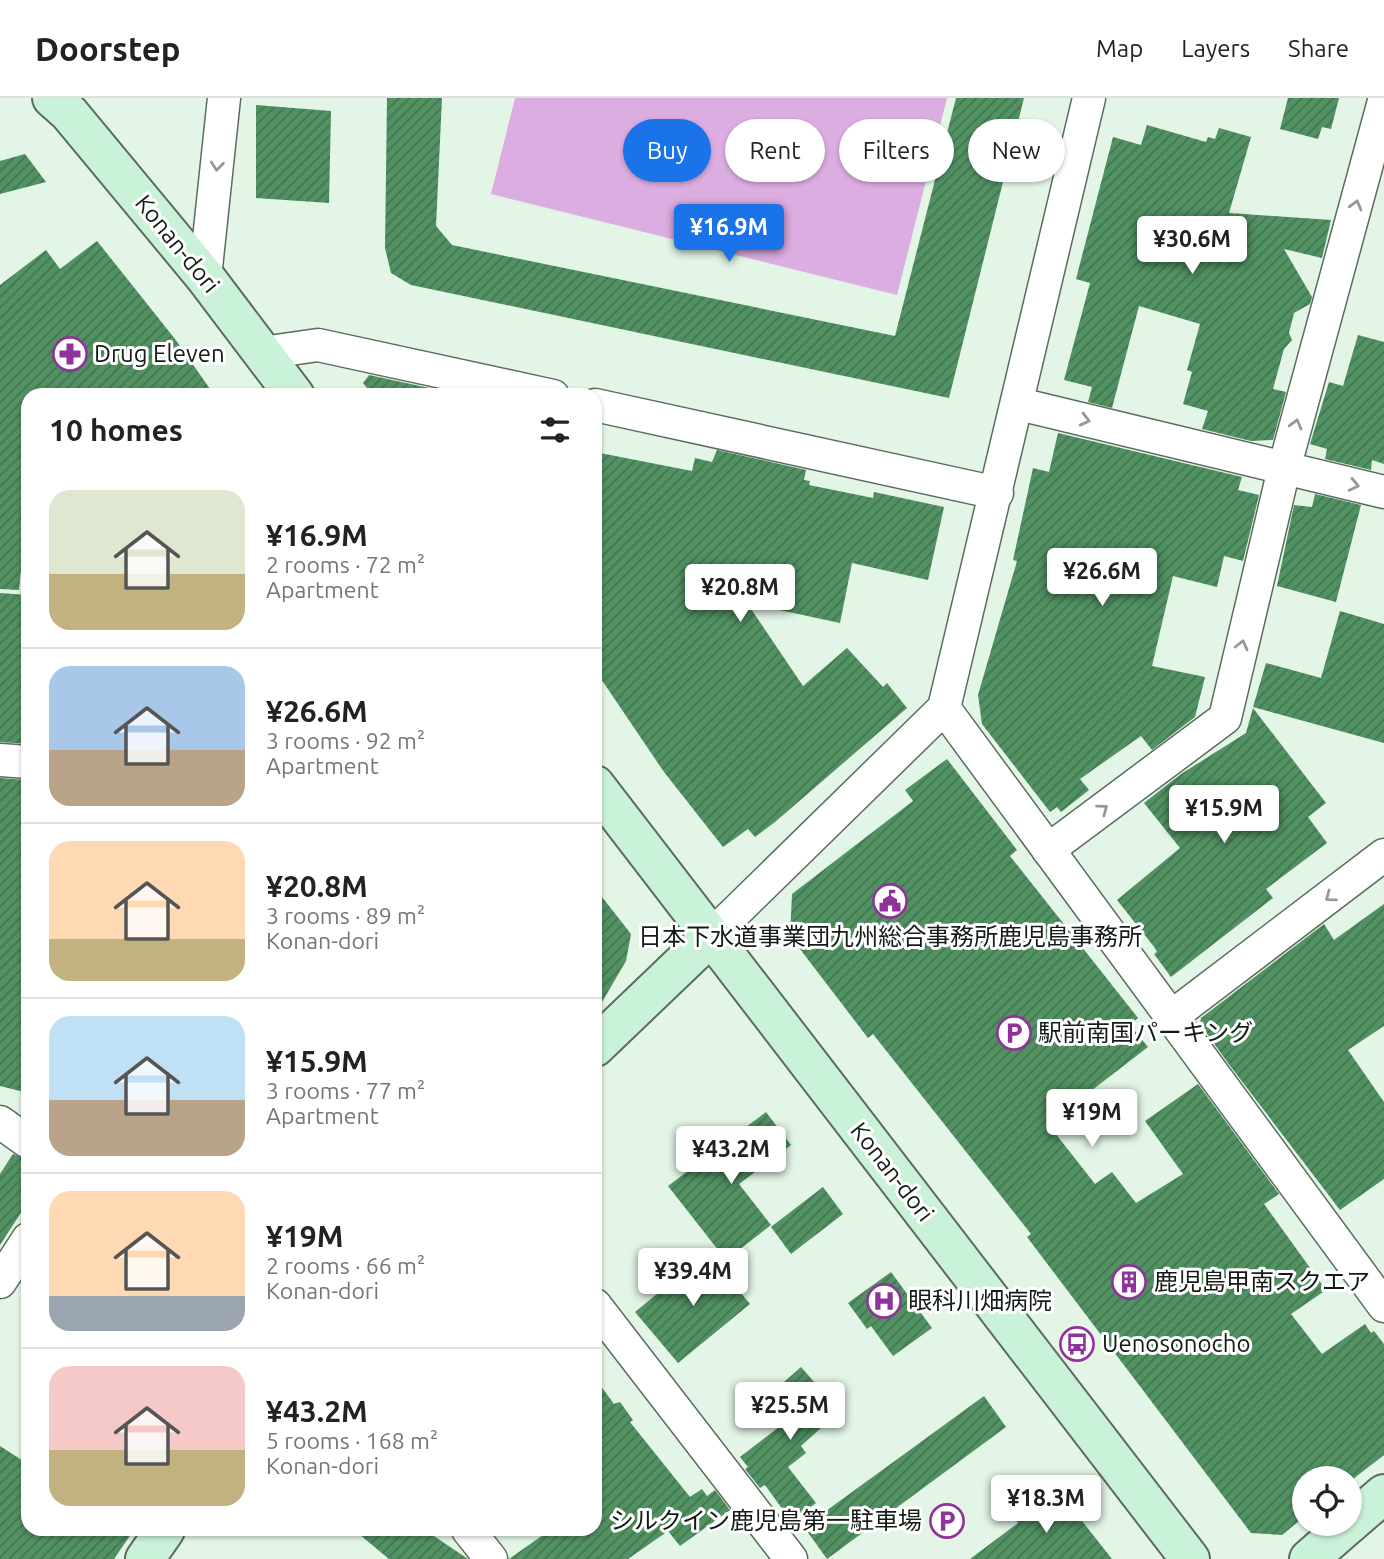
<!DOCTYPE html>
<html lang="en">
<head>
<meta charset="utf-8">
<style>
  body { margin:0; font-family:Ubuntu,"Noto Sans JP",sans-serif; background:#f6f6f6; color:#222; height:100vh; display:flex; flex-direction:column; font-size:26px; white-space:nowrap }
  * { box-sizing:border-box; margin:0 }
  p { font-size:23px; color:#767676 }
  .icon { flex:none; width:38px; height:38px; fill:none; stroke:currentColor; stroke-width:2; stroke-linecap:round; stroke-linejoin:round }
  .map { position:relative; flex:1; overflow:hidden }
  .sheet { position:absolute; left:21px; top:290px; width:581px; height:1148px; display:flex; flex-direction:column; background:#fff; border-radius:21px; box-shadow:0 2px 5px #0004 }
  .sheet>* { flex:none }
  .banner { position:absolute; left:623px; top:21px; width:654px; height:63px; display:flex; gap:14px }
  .controls { position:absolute; left:1292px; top:1368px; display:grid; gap:14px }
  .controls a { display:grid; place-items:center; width:70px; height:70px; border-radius:50%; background:#fff; box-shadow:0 2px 5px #0004; font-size:35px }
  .price { position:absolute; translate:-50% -60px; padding:0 16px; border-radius:7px; background:#fff; color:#222; font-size:23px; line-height:46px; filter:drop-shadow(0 2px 4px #0008) }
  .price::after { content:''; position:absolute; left:50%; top:42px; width:21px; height:16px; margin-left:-10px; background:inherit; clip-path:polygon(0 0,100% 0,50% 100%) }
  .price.active { background:#1a73e8; color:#fff }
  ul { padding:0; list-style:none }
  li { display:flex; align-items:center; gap:21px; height:175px; padding:0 28px }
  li+li { border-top:2px solid #e0e0e0 }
  li span { display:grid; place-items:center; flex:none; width:196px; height:140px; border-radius:21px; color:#555 }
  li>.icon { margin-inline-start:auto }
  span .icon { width:84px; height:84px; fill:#fffc; stroke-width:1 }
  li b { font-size:30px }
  h2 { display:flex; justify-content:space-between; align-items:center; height:84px; padding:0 28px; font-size:30px }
  .chip { padding:0 24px; border-radius:32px; background:#fff; box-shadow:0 2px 5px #0004; font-size:24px; line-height:63px }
  .chip.active { background:#1a73e8; color:#fff }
  header { display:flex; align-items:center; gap:42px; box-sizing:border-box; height:98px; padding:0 35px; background:#fff; border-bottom:2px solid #e0e0e0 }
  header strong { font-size:33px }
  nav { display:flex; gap:38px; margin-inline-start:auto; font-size:24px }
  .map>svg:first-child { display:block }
</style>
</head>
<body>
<header>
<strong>Doorstep</strong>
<nav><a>Map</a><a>Layers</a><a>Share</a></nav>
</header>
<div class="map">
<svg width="1384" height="1461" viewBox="0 0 1384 1461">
  <defs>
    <pattern id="building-hatch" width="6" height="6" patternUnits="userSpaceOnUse" patternTransform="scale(1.75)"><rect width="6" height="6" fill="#519162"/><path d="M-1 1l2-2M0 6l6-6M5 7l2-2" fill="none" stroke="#427650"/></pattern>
  </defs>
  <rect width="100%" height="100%" fill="#e2f5e6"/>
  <!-- park -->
  <polygon fill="#dcade1" points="515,0 947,0 897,197 491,96"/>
  <!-- building -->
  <g fill="url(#building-hatch)">
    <polygon points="387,0 442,0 436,128 452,147 895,238 956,0 1024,0 949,300 411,187 391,175 385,150"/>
    <polygon points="1288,0 1339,0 1331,31 1322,29 1318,41 1280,31"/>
    <polygon points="256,7 331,13 329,105 256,100"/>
    <polygon points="1147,27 1206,44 1208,39 1215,41 1219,30 1251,39 1229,115 1331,122 1322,160 1284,151 1312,199 1310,206 1294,215 1289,235 1292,242 1284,251 1273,291 1286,294 1273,342 1251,343 1202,331 1208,313 1183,306 1192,274 1187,272 1200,226 1139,208 1112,310 1088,304 1092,289 1064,282 1090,185 1076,181 1113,39 1141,47"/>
    <polygon points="25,56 46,84 0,96 0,63"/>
    <polygon points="97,143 175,241 215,298 28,298 28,430 25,430 19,492 0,491 0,187 46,152 60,171"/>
    <polygon points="1358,237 1384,244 1384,366 1372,362 1371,372 1325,361 1327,351 1310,346 1329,284 1343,288"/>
    <polygon points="369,277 443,293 442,298 373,298 363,285"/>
    <polygon points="1058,335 1242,379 1238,392 1259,397 1243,463 1224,458 1217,489 1173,478 1152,568 1205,579 1195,619 1152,652 1141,638 1080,681 1089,692 1061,714 1057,709 1050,714 982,626 978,597 1017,463 1013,462 1033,370 1049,374"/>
    <polygon points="717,352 806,372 804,382 810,383 809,387 873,400 874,394 944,409 928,482 852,465 840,525 747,505 803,588 847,550 883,589 887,585 907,610 775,724 755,739 748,731 723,749 664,674 595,572 595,354 692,373 695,360 712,364"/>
    <polygon points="1315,396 1361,407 1336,504 1277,488 1294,407 1312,409"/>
    <polygon points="0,495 28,497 28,646 0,644"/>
    <polygon points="1340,513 1384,526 1384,645 1253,609 1266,565 1321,580"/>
    <polygon points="1253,610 1326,705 1308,719 1327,745 1266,791 1273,800 1171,879 1154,856 1157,854 1155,850 1117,802 1180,750 1144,705 1181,676 1246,635"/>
    <polygon points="947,661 1017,752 1010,758 1138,920 1130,927 1148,949 1048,1026 1095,1086 1112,1074 1136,1105 1183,1076 1145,1023 1198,986 1279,1096 1264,1106 1326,1192 1291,1216 1322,1256 1365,1226 1371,1235 1374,1233 1384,1246 1384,1357 1353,1381 1304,1381 1304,1419 1282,1437 1251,1435 1027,1139 1031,1136 873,936 868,940 790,838 792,796 913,703 905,692"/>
    <polygon points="0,680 28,682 24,814 28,815 28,995 0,988"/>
    <polygon points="595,790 631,836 626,863 595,916"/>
    <polygon points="1384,806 1384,928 1348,952 1384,1004 1384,1081 1340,1112 1228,965 1200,926 1201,920 1324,826 1334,842"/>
    <polygon points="766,1014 791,1047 739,1086 771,1127 726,1162 668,1088"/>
    <polygon points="13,1056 28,1062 28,1104 0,1147 0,1076"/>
    <polygon points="823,1089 843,1116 791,1156 771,1129"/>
    <polygon points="708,1154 750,1206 678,1265 635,1214"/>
    <polygon points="891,1174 932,1230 893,1258 871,1228 867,1231 848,1205"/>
    <polygon points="801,1269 840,1313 801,1348 806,1355 788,1369 816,1405 791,1423 765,1387 760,1390 745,1371 748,1369 740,1359 788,1322 767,1299"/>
    <polygon points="595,1280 614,1306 620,1304 633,1322 630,1324 690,1399 702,1391 707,1398 715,1392 730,1412 680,1448 668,1433 628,1461 509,1461 550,1432 595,1432"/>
    <polygon points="984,1298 1006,1329 827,1461 804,1429"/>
    <polygon points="0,1348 28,1366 28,1432 134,1432 114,1461 0,1461"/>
    <polygon points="1047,1395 1052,1401 1060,1395 1112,1461 970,1461 1018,1425 1014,1420"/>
    <polygon points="354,1432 425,1432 468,1461 389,1461"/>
  </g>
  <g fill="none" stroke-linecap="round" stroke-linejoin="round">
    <!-- street casing -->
    <g stroke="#5b6c5f" stroke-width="35">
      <g id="street">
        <polyline points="205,179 224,0"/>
        <polyline points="262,255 318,247 553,298"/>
        <polyline points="1019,306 1384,394"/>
        <polyline points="595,307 997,395"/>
        <polyline points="944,610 1384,1208"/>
        <polyline points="0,662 28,664"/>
        <polyline points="1048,752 1225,620 1284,371 1384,3"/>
        <polyline points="711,838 944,610 1089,0"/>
        <polyline points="1171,919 1384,757"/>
        <polyline points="0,1024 28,1044"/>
        <polyline points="0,1184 28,1141"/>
        <polyline points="595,1207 791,1461"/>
        <polyline points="468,1432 491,1461"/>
      </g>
    </g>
    <!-- secondary casing -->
    <g stroke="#5b6c5f" stroke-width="42">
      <g id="secondary">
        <polyline points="52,0 69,15 205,179 295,298"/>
        <polyline points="595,687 1190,1461"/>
        <polyline points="595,949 711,838"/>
        <polyline points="1349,1426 1384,1396"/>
        <polyline points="145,1461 165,1432"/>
        <polyline points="1309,1461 1349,1426"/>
      </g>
    </g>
    <!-- street -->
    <use href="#street" stroke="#fff" stroke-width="32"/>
    <!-- secondary -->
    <use href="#secondary" stroke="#caf2d8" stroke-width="38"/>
  </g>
  <!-- one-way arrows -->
  <defs><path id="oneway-chevron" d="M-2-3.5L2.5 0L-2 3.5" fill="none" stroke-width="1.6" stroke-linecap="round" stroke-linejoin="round" transform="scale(1.75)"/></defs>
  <g stroke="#959896">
    <use href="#oneway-chevron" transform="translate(217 68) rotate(96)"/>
    <use href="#oneway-chevron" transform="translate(1356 107) rotate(-75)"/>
    <use href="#oneway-chevron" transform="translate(1085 322) rotate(14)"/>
    <use href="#oneway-chevron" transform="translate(1296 326) rotate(-75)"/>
    <use href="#oneway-chevron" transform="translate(1354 387) rotate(13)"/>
    <use href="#oneway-chevron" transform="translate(1242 547) rotate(-77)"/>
    <use href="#oneway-chevron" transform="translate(1103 711) rotate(-37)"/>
    <use href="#oneway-chevron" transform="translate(1330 799) rotate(143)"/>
  </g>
  <!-- icons -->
  <defs>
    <g id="pharmacy-ring" transform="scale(1.75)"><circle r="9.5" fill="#fff" stroke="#90329b" stroke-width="1.5"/><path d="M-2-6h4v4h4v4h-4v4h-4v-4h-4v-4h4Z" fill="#90329b"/></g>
    <g id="civic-ring" transform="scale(1.75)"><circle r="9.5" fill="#fff" stroke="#90329b" stroke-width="1.5"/><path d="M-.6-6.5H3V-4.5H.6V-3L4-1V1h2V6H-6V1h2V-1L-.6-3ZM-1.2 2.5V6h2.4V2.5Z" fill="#90329b"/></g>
    <g id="parking-ring" transform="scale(1.75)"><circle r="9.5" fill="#fff" stroke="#90329b" stroke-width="1.5"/><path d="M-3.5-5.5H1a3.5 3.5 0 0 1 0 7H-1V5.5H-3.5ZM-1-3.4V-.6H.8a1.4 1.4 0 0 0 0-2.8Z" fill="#90329b"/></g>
    <g id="building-ring" transform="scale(1.75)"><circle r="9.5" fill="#fff" stroke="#90329b" stroke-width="1.5"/><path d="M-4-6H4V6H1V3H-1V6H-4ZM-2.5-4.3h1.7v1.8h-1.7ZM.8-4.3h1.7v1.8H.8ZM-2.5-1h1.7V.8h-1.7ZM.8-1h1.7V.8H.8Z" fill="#90329b"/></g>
    <g id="hospital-ring" transform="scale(1.75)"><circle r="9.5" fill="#fff" stroke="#90329b" stroke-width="1.5"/><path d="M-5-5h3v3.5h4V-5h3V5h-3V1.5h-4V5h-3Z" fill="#90329b"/></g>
    <g id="bus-ring" transform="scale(1.75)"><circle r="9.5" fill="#fff" stroke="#90329b" stroke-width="1.5"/><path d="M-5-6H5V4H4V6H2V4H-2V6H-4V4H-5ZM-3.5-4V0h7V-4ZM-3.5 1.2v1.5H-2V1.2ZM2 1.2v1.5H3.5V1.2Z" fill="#90329b"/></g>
  </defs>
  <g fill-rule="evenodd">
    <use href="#pharmacy-ring" x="70" y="256"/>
    <use href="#civic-ring" x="890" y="803"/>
    <use href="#parking-ring" x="1014" y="935"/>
    <use href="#building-ring" x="1129" y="1184"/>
    <use href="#hospital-ring" x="884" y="1203"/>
    <use href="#bus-ring" x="1077" y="1246"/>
    <use href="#parking-ring" x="947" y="1423"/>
  </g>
  <g text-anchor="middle" stroke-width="6" stroke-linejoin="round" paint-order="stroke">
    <!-- street labels -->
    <g font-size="24" fill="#141b16" stroke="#fff">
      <text transform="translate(177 146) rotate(51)" y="8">Konan-dori</text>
      <text transform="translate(892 1074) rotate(52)" y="8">Konan-dori</text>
    </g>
    <!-- poi labels -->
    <g font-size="24" fill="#141b16" stroke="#fff" text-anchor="start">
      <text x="94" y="264">Drug Eleven</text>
      <text x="890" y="847" text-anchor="middle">日本下水道事業団九州総合事務所鹿児島事務所</text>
      <text x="1038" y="943">駅前南国パーキング</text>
      <text x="1154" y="1192">鹿児島甲南スクエア</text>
      <text x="908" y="1211">眼科川畑病院</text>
      <text x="1102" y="1254">Uenosonocho</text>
      <text x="922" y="1431" text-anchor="end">シルクイン鹿児島第一駐車場</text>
    </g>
  </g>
</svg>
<div class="controls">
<a><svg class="icon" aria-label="locate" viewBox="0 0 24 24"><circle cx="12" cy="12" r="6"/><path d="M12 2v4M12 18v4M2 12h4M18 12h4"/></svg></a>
</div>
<b class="price active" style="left:729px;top:166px">¥16.9M</b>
<b class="price" style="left:1192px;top:178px">¥30.6M</b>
<b class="price" style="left:1102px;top:510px">¥26.6M</b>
<b class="price" style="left:740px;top:526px">¥20.8M</b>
<b class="price" style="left:1224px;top:747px">¥15.9M</b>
<b class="price" style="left:1092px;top:1051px">¥19M</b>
<b class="price" style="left:731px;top:1088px">¥43.2M</b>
<b class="price" style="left:693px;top:1210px">¥39.4M</b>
<b class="price" style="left:790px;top:1344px">¥25.5M</b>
<b class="price" style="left:1046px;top:1437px">¥18.3M</b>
<div class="banner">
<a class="chip active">Buy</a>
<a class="chip">Rent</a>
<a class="chip">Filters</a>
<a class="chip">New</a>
</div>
<section class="sheet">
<h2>10 homes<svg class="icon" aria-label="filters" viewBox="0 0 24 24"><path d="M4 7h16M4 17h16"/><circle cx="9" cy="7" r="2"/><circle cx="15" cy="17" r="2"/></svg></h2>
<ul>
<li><span style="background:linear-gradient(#dfe7d0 60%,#c2b280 0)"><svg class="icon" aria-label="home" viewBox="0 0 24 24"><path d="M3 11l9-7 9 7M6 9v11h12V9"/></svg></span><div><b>¥16.9M</b><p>2 rooms · 72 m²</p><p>Apartment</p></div></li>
<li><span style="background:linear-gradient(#a9c7e8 60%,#b9a48a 0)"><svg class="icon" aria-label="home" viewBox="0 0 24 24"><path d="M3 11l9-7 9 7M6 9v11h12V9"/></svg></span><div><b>¥26.6M</b><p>3 rooms · 92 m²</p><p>Apartment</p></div></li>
<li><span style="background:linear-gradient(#ffd9b3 70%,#c2b280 0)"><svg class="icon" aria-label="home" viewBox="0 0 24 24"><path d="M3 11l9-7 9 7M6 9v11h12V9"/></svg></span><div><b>¥20.8M</b><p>3 rooms · 89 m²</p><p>Konan-dori</p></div></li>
<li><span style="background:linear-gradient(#bfe0f5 60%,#b9a48a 0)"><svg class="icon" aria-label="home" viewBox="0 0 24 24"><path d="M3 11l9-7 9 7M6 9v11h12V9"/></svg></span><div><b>¥15.9M</b><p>3 rooms · 77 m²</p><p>Apartment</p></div></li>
<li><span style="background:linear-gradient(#ffd9b3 75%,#9aa5b1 0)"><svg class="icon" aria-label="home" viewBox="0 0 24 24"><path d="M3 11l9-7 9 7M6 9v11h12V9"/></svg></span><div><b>¥19M</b><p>2 rooms · 66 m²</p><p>Konan-dori</p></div></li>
<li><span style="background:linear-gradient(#f6c9c9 60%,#c2b280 0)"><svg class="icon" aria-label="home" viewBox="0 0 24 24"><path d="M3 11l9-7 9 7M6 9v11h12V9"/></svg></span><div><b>¥43.2M</b><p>5 rooms · 168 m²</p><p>Konan-dori</p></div></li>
</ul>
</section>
</div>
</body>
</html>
